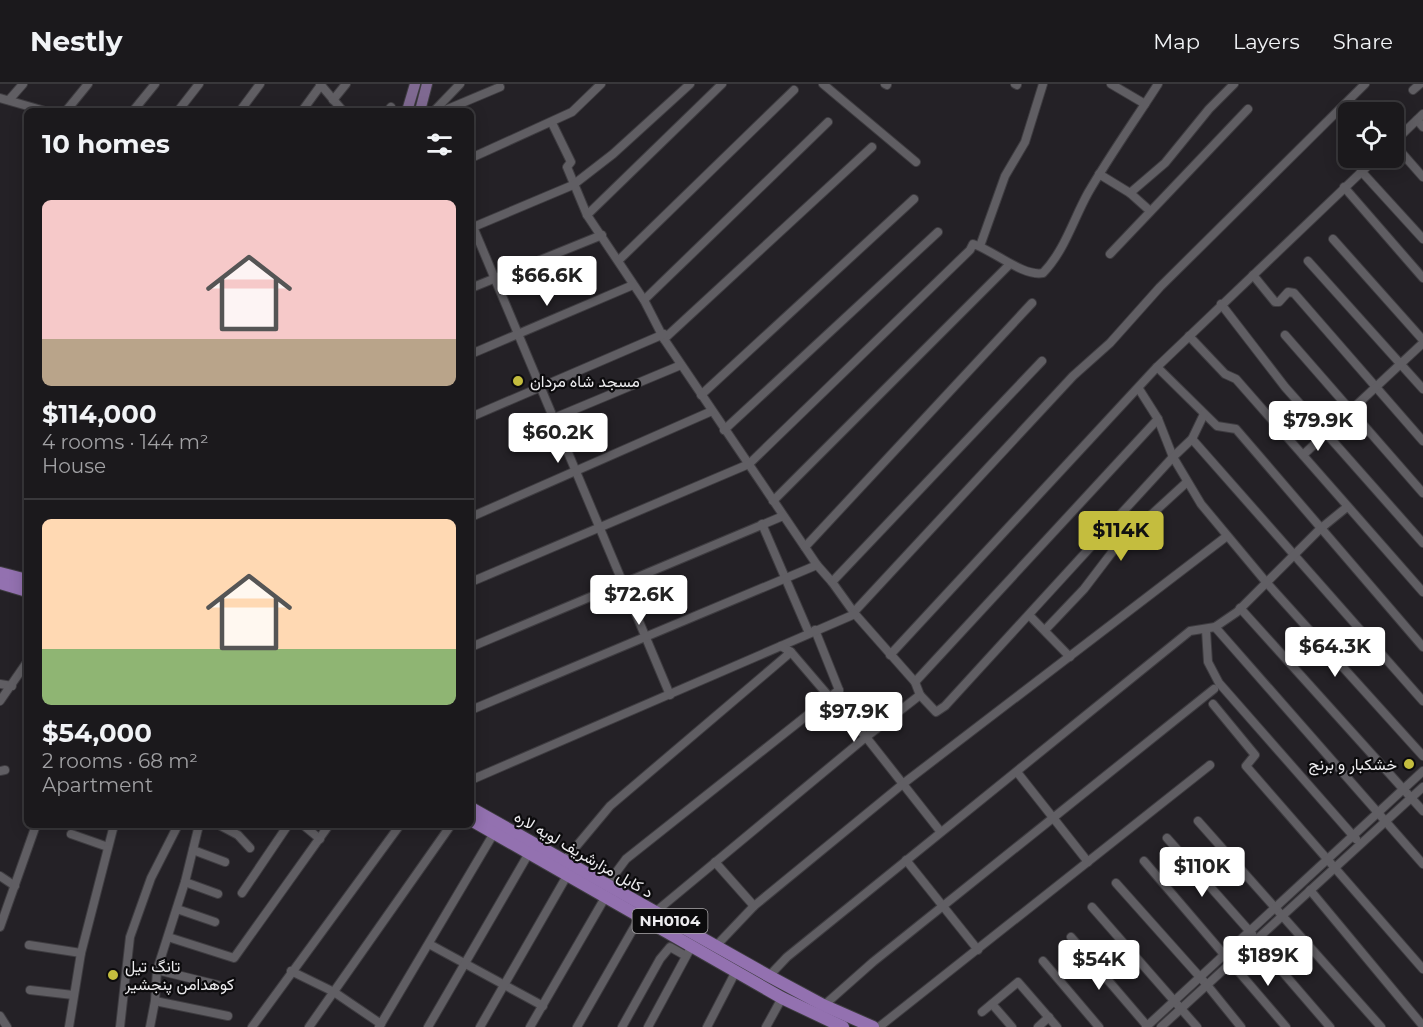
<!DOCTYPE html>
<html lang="en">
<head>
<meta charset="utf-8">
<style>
  body { margin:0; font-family:Montserrat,Vazirmatn,sans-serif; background:#242225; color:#f1f3f6; height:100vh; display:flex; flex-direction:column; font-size:22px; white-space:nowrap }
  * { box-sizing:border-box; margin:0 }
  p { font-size:20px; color:#a0a0a3 }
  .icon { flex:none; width:33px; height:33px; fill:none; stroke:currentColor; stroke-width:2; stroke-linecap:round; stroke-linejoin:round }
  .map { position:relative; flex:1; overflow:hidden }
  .drawer { position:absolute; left:24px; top:24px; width:450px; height:720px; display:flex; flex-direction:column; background:#1b191c; border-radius:9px; box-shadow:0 3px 15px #0003,0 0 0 2px #39383b }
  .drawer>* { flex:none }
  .fabs { position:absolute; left:1338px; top:18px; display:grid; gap:12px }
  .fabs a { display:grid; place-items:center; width:66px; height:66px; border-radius:9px; background:#1b191c; box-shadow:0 3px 15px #0003,0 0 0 2px #39383b; font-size:30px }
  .price { position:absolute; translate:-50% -51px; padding:0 14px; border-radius:6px; background:#fff; color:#222; font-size:20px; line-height:39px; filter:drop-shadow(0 2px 3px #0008) }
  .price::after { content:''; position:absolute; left:50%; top:36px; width:18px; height:14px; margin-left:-9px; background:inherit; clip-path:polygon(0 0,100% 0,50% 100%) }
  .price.selected { background:#c4bd3e; color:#111 }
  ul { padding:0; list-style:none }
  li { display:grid; align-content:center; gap:12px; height:318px; padding:0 18px }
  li+li { border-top:2px solid #39383b }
  li span { display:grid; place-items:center; height:186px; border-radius:9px; color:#555 }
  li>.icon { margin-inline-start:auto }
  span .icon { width:108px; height:108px; fill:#fffc; stroke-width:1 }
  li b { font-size:26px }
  h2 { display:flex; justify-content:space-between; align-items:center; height:72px; padding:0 18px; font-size:26px }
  header { display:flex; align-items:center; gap:36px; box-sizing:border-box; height:84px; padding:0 30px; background:#1b191c; border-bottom:2px solid #39383b }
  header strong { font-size:28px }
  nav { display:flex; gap:33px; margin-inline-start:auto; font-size:21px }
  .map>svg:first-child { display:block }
</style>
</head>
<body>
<header>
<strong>Nestly</strong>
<nav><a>Map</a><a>Layers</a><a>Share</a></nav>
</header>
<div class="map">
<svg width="1423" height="943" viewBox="0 0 1423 943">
  <rect width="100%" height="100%" fill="#242126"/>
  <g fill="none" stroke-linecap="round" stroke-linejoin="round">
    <!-- minor casing -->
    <g stroke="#3e3c40" stroke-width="10">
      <g id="minor">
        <polyline points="320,0 343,27"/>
        <polyline points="823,0 916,78"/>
        <polyline points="885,0 887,1"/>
        <polyline points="1015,0 1017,1"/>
        <polyline points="1111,0 1145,20"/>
        <polyline points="1413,6 1420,0"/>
        <polyline points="0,14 45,27"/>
        <polyline points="9,16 23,0"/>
        <polyline points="333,16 346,0"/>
        <polyline points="66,27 88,0"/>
        <polyline points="133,27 155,0"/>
        <polyline points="178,27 199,0"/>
        <polyline points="240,27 260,0"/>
        <polyline points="302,27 321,1"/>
        <polyline points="388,27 391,23"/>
        <polyline points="434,27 460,0"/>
        <polyline points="443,27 500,3"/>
        <polyline points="1417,36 1423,43"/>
        <polyline points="552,39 571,78 567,83 587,131 644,216 664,255 817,481 832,498 855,530 915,598 920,611 866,653 654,829"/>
        <polyline points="1394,58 1423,30"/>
        <polyline points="1394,60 1423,93"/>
        <polyline points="471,74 572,28 601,0"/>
        <polyline points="1361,87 1423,155"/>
        <polyline points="1099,90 1130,109 1165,79 1209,25 1234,0"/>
        <polyline points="1344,103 1423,194"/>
        <polyline points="1130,109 1149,126"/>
        <polyline points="587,131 722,0"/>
        <polyline points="471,138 670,611"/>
        <polyline points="471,144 573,101 613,70 690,0"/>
        <polyline points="1333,155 1423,256"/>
        <polyline points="980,162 1005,92 1025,58 1043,0"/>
        <polyline points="1110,170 1248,25"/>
        <polyline points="619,176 794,6"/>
        <polyline points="1308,177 1423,305"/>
        <polyline points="1253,191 1275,218 1279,218 1288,208 1294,209 1423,357"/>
        <polyline points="471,204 602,151"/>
        <polyline points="644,216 828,38"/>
        <polyline points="1221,220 1285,303 1423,459"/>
        <polyline points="1285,251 1423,409"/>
        <polyline points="1189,252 1225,290 1236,295 1423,508"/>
        <polyline points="664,255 872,63"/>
        <polyline points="471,270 633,201"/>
        <polyline points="1157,283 1217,342 1236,345 1423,563"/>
        <polyline points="1139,305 1158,335 1173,373 1201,420 1266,498 1423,672"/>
        <polyline points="701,311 914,115"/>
        <polyline points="471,333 664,250"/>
        <polyline points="554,334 681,281"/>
        <polyline points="724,346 938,148"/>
        <polyline points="1192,355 1423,617"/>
        <polyline points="1303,371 1423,259"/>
        <polyline points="773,417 1010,180"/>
        <polyline points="471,433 712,327"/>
        <polyline points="762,440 809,549"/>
        <polyline points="805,463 1032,219"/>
        <path d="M 471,498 L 749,380 L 970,166 L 973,160 C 993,166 1023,193 1043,189 C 1065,166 1073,136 1088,109 C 1110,71 1135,36 1158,0"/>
        <polyline points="832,498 1042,277"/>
        <polyline points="1240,524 1423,727"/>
        <polyline points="854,528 1073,292 1110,259 1160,203 1365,0"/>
        <polyline points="1030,532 1070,573"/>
        <polyline points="1215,543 1423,780"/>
        <polyline points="815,546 839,606 839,623 866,653 940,747"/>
        <polyline points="1045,546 1084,505 1116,463 1187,398"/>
        <polyline points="1206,546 1208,578 1219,599 1356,755"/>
        <polyline points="471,563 783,432"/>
        <polyline points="791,568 832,616"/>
        <polyline points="890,571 1157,283 1376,74"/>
        <polyline points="915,598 1158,335"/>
        <polyline points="0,600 12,602"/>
        <polyline points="920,611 936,628 945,622 1173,373 1192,355 1204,330"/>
        <polyline points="0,617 27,578"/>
        <polyline points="1213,620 1255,671 1246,682 1423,885"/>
        <polyline points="471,626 817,481"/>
        <polyline points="0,687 5,686"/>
        <polyline points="1017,688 1088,778"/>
        <polyline points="471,696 855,530"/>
        <polyline points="1198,737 1381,943"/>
        <polyline points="219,741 238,751 250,764"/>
        <polyline points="303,741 320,755"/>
        <polyline points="71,750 108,763"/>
        <polyline points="1167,754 1252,850"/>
        <polyline points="193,766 225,778"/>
        <polyline points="906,776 978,866"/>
        <polyline points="564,777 610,722 791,568 781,562"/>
        <polyline points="1144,777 1286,943"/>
        <polyline points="715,778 754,822"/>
        <polyline points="0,792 15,802"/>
        <polyline points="185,798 218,810"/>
        <polyline points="1116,799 1207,901 1241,943"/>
        <polyline points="606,802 626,775 839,606"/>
        <polyline points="1310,806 1423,942"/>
        <polyline points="242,809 288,741"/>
        <polyline points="1092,823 1197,943"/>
        <polyline points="177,825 215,838"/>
        <polyline points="0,843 36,741"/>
        <polyline points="168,853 234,874 329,741"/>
        <polyline points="1071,853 1148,943"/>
        <polyline points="1255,856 1330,943"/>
        <polyline points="429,860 543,922"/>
        <polyline points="29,861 81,869"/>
        <polyline points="715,863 754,822 904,699 1227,452"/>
        <polyline points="1043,877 1099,943"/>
        <polyline points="157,886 218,901"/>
        <polyline points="291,887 334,908 381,940"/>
        <polyline points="769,892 787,873 1190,547 1215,543 1237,528 1320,445 1347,423"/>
        <polyline points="30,906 73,911"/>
        <polyline points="155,917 228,932"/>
        <polyline points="992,920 1012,943"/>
        <polyline points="821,924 873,878 1214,605"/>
        <polyline points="982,928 1018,898 1057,943"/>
        <polyline points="0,932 7,943"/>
        <polyline points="69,943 81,869 114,741"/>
        <polyline points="120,943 130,853 151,794 178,741"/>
        <polyline points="150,943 155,917 157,886 185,798 199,741"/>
        <polyline points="252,943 400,741"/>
        <polyline points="309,943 451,741"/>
        <polyline points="379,943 494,749"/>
        <polyline points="428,943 529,769"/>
        <polyline points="480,943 568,790"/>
        <polyline points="530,943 606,812"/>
        <polyline points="577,943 640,833"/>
        <polyline points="622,943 660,875 670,863 686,872"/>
        <polyline points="648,943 689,867"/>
        <polyline points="707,943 736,887"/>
        <polyline points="766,943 782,914"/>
        <polyline points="879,943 1210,681"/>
        <polyline points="1038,943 1049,933"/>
        <polyline points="1146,943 1423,687"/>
        <polyline points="1161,943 1423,703"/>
      </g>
    </g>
    <!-- major casing -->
    <g stroke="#3e3c40" stroke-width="12">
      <g id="major">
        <polyline points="407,27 415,0"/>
        <polyline points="420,27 427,0"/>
      </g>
    </g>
    <!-- highway casing -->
    <g stroke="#3e3c40" stroke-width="14">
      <g id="highway">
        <polyline points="0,489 27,496"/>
        <polyline points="0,499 27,507"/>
        <polyline points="471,724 769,892 823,921 873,943"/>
        <polyline points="471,736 782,914 843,943"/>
      </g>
    </g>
    <!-- minor -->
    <use href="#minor" stroke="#605e63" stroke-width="8"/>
    <!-- major -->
    <use href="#major" stroke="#7f6991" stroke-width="10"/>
    <!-- highway -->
    <use href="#highway" stroke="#9371b0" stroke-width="12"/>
  </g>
  <!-- markers -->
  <g fill="#c4bd3e" stroke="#0c0b0d" stroke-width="2">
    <circle cx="518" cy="297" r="6"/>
    <circle cx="1409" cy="680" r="6"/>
    <circle cx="113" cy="891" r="6"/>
  </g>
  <g text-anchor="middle" stroke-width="4.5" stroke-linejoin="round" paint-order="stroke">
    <!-- shield labels -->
    <rect fill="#0c0b0d" stroke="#aaa8ab" stroke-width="1.5" x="632.5" y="825" width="75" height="24" rx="4.5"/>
    <g font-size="15" font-weight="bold" fill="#edecef">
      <text x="670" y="842">NH0104</text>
    </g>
    <!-- poi labels -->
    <g font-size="16" fill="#edecef" stroke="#0c0b0d" text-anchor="start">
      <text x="530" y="303">مسجد شاه مردان</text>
      <text x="1397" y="686" text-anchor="end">خشکبار و برنج</text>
      <text x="125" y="888">تانگ تیل<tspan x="125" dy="18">کوهدامن پنجشیر</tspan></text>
    </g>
    <!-- street labels -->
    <g font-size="16" fill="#edecef" stroke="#0c0b0d">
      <text transform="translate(584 770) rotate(30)" y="6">د کابل مزارشریف لویه لاره</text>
    </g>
  </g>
</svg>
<div class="fabs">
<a><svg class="icon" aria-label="locate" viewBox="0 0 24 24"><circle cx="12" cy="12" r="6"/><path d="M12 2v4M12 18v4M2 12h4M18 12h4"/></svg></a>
</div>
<b class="price" style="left:547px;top:223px">$66.6K</b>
<b class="price" style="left:1318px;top:368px">$79.9K</b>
<b class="price" style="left:558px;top:380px">$60.2K</b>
<b class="price selected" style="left:1121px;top:478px">$114K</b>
<b class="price" style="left:639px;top:542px">$72.6K</b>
<b class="price" style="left:1335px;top:594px">$64.3K</b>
<b class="price" style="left:854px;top:659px">$97.9K</b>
<b class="price" style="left:1202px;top:814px">$110K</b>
<b class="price" style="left:1268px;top:903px">$189K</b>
<b class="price" style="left:1099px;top:907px">$54K</b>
<section class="drawer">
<h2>10 homes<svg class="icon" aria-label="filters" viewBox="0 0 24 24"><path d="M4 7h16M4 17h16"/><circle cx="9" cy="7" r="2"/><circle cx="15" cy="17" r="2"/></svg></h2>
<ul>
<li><span style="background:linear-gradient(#f6c9c9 75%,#b9a48a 0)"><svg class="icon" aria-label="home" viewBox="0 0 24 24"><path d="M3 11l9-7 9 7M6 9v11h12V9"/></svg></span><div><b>$114,000</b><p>4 rooms · 144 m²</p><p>House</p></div></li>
<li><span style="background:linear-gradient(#ffd9b3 70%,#8fb573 0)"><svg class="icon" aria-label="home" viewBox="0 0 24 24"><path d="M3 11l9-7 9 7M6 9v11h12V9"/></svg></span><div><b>$54,000</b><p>2 rooms · 68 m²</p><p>Apartment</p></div></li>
</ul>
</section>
</div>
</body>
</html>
